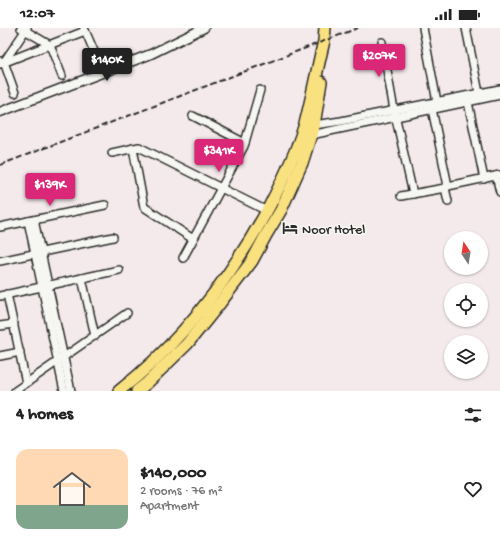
<!DOCTYPE html>
<html lang="en">
<head>
<meta charset="utf-8">
<style>
  body { margin:0; font-family:"Gochi Hand",sans-serif; background:#f6f6f6; color:#222; height:100vh; display:flex; flex-direction:column; font-size:15px; white-space:nowrap }
  * { box-sizing:border-box; margin:0 }
  p { font-size:13px; color:#767676 }
  .icon { flex:none; width:22px; height:22px; fill:none; stroke:currentColor; stroke-width:2; stroke-linecap:round; stroke-linejoin:round }
  .map { position:relative; height:363px; overflow:hidden }
  .sheet { display:flex; flex-direction:column; background:#fff; flex:1 }
  .sheet>* { flex:none }
  .needle { width:26px; rotate:348deg }
  .controls { position:absolute; left:444px; top:203px; display:grid; gap:8px }
  .controls a { display:grid; place-items:center; width:44px; height:44px; border-radius:50%; background:#fff; box-shadow:0 1px 3px #0004; font-size:20px }
  .price { position:absolute; translate:-50% -34px; padding:0 9px; border-radius:4px; background:#db2777; color:#fff; font-size:13px; line-height:26px; filter:drop-shadow(0 1px 2px #0008) }
  .price::after { content:''; position:absolute; left:50%; top:24px; width:12px; height:9px; margin-left:-6px; background:inherit; clip-path:polygon(0 0,100% 0,50% 100%) }
  .price.on { background:#222; color:#fff }
  ul { padding:0; list-style:none }
  li { display:flex; align-items:center; gap:12px; height:100px; padding:0 16px }
  li+li { border-top:1px solid #e0e0e0 }
  li span { display:grid; place-items:center; flex:none; width:112px; height:80px; border-radius:12px; color:#555 }
  li>.icon { margin-inline-start:auto }
  span .icon { width:48px; height:48px; fill:#fffc; stroke-width:1 }
  li b { font-size:17px }
  h2 { display:flex; justify-content:space-between; align-items:center; height:48px; padding:0 16px; font-size:17px }
  .status { display:flex; justify-content:space-between; align-items:center; height:28px; padding:0 20px; background:#fff; direction:ltr }
  .status svg { height:11px; fill:currentColor }
  .map>svg:first-child { display:block }
</style>
</head>
<body>
<div class="status"><b>12:07</b><svg viewBox="0 0 49 12"><path d="M0 12V9h3v3zM5 12V6h3v6zM10 12V3h3v9zM15 12V0h3v12zM26 1h20v11H26zM47 4h2v5h-2z"/></svg></div>
<div class="map">
<svg width="500" height="363" viewBox="0 0 500 363">
  <rect width="100%" height="100%" fill="#f4eaec"/>
  <filter id="ink" filterUnits="userSpaceOnUse"><feTurbulence type="fractalNoise" baseFrequency=".025" numOctaves="2"/><feDisplacementMap in="SourceGraphic" scale="8" xChannelSelector="R" yChannelSelector="G"/><feConvolveMatrix kernelMatrix="1 2 1 2 8 2 1 2 1" color-interpolation-filters="sRGB"/></filter>
  <g filter="url(#ink)">
    <g fill="none" stroke-linecap="round" stroke-linejoin="round">
      <!-- minor casing -->
      <g stroke="#2b2b2b" stroke-width="10">
        <g id="minor">
          <polyline points="21,0 50,17 62,48"/>
          <polyline points="84,0 103,44"/>
          <polyline points="423,0 437,74 432,81 448,158 445,160 448,173"/>
          <polyline points="466,0 479,65"/>
          <polyline points="382,14 394,82 413,166"/>
          <polyline points="1,33 4,34 15,65"/>
          <polyline points="4,34 27,0"/>
          <polyline points="0,36 85,3"/>
          <polyline points="468,74 484,151"/>
          <polyline points="193,88 245,115"/>
          <polyline points="314,97 341,93 500,61"/>
          <polyline points="311,107 500,67"/>
          <polyline points="133,120 144,179 193,211"/>
          <polyline points="112,125 139,119 267,183"/>
          <polyline points="496,148 500,164"/>
          <polyline points="448,158 500,147"/>
          <polyline points="401,168 445,160"/>
          <polyline points="34,192 71,363"/>
          <polyline points="28,193 64,363"/>
          <polyline points="0,199 105,177"/>
          <polyline points="183,230 244,118 260,62"/>
          <polyline points="0,233 113,209"/>
          <polyline points="82,250 95,308"/>
          <polyline points="7,266 26,355"/>
          <polyline points="0,268 119,242"/>
          <polyline points="0,298 14,296"/>
          <polyline points="0,328 20,324"/>
          <polyline points="15,363 127,285"/>
        </g>
      </g>
      <!-- tertiary casing -->
      <g stroke="#2b2b2b" stroke-width="11">
        <polyline id="tertiary" points="0,84 151,26 204,0"/>
      </g>
      <!-- trunk casing -->
      <g stroke="#2b2b2b" stroke-width="14">
        <g id="trunk">
          <path d="M 119,363 C 182,314 231,249 269,179 C 283,152 296,125 305,96 C 312,69 317,41 324,13 L 325,0"/>
          <polyline points="137,363 147,355 187,316 220,275 252,233 266,207 281,182 302,135 314,97 321,54"/>
        </g>
      </g>
      <!-- minor -->
      <use href="#minor" stroke="#f6f6f2" stroke-width="7"/>
      <!-- tertiary -->
      <use href="#tertiary" stroke="#f6f6f2" stroke-width="8"/>
      <!-- trunk -->
      <use href="#trunk" stroke="#fae180" stroke-width="11"/>
      <!-- rail -->
      <polyline stroke="#2b2b2b" stroke-width="2" stroke-dasharray="6 3" stroke-linecap="butt" points="0,137 358,0"/>
    </g>
  </g>
  <!-- icons -->
  <defs>
    <g id="hotel-bare" transform="scale(1.2)"><path d="M-6-4.5h1.5V1H6V5H4.5V3h-9V5H-6ZM-4 0a1.8 1.8 0 1 1 3.6 0ZM.5 0V-2.5h3Q6-2.5 6 0Z" fill="#2b2b2b" stroke="#f6f6f2" stroke-width="2.5" paint-order="stroke"/></g>
  </defs>
  <g fill-rule="evenodd">
    <use href="#hotel-bare" x="290" y="200"/>
  </g>
  <g text-anchor="middle" stroke-width="3" stroke-linejoin="round" paint-order="stroke">
    <!-- poi labels -->
    <g font-size="14" fill="#2b2b2b" stroke="#f6f6f2" text-anchor="start">
      <text x="302" y="205">Noor Hotel</text>
    </g>
  </g>
</svg>
<div class="controls">
<a><svg class="needle" viewBox="-14 -14 28 28"><path d="M0-13l5 13h-10z" fill="#e53935"/><path d="M0 13l5-13h-10z" fill="#767676"/></svg></a>
<a><svg class="icon" aria-label="locate" viewBox="0 0 24 24"><circle cx="12" cy="12" r="6"/><path d="M12 2v4M12 18v4M2 12h4M18 12h4"/></svg></a>
<a><svg class="icon" aria-label="layers" viewBox="0 0 24 24"><path d="M12 4l9 5-9 5-9-5zM3 14l9 5 9-5"/></svg></a>
</div>
<b class="price" style="left:379px;top:50px">$207K</b>
<b class="price on" style="left:107px;top:54px">$140K</b>
<b class="price" style="left:219px;top:145px">$341K</b>
<b class="price" style="left:50px;top:179px">$139K</b>
</div>
<section class="sheet">
<h2>4 homes<svg class="icon" aria-label="filters" viewBox="0 0 24 24"><path d="M4 7h16M4 17h16"/><circle cx="9" cy="7" r="2"/><circle cx="15" cy="17" r="2"/></svg></h2>
<ul>
<li><span style="background:linear-gradient(#ffd9b3 70%,#7fa58c 0)"><svg class="icon" aria-label="home" viewBox="0 0 24 24"><path d="M3 11l9-7 9 7M6 9v11h12V9"/></svg></span><div><b>$140,000</b><p>2 rooms · 76 m²</p><p>Apartment</p></div><svg class="icon" aria-label="heart" viewBox="0 0 24 24"><path d="M12 20l-8-8c-3-5 5-10 8-4 3-6 11-1 8 4z"/></svg></li>
</ul>
</section>
</body>
</html>
